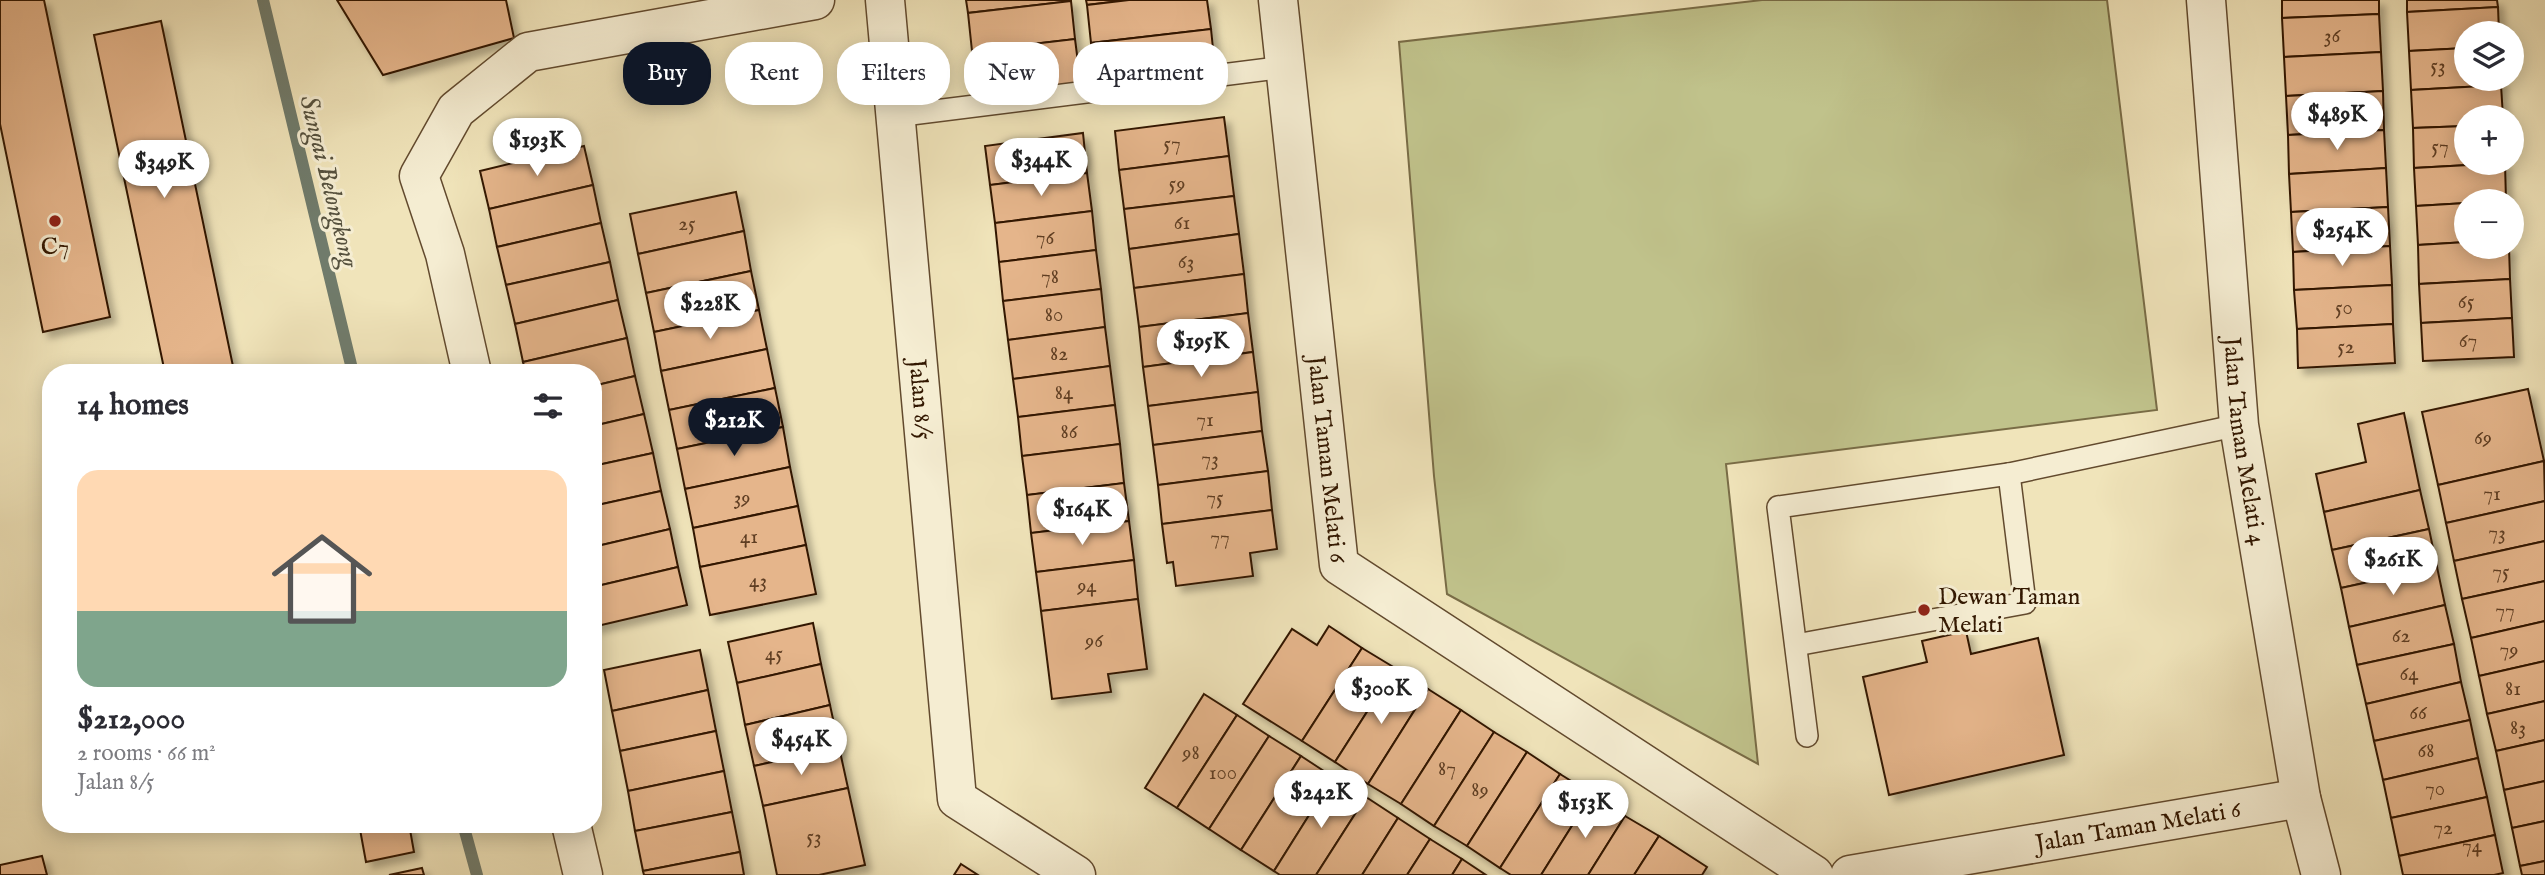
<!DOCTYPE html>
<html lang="en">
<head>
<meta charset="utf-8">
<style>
  body { margin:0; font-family:"IM FELL English",serif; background:#f7f7f7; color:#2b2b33; height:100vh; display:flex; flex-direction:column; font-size:26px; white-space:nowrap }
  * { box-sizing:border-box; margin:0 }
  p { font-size:23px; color:#7c7c81 }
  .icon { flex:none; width:38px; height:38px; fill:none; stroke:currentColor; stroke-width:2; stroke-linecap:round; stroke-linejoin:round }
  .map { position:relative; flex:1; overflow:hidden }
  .panel { position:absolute; left:42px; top:364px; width:560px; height:469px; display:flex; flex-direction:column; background:#fff; border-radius:28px; box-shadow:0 4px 18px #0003 }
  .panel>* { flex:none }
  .top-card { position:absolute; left:623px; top:42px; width:665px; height:63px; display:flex; gap:14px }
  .fabs { position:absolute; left:2454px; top:21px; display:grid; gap:14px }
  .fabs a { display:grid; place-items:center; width:70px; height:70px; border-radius:50%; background:#fff; box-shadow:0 4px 18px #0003; font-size:35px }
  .price { position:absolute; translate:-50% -60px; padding:0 16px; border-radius:24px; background:#fff; color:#222; font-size:23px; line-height:46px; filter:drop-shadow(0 2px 4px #0008) }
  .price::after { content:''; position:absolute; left:50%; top:42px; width:21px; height:16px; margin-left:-10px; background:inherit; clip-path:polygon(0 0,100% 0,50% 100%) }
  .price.on { background:#111827; color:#fff }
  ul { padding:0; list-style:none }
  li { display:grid; align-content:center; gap:14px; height:371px; padding:0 35px }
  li+li { border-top:2px solid #e1e1e2 }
  li span { display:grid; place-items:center; height:217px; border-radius:21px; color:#555 }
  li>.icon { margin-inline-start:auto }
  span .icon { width:126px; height:126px; fill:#fffc; stroke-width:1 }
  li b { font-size:30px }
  h2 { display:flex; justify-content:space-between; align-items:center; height:84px; padding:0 35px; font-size:30px }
  .tag { padding:0 24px; border-radius:28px; background:#fff; box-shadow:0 4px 18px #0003; font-size:24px; line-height:63px }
  .tag.on { background:#111827; color:#fff }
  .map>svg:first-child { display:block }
</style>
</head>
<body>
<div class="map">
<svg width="2545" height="875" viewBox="0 0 2545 875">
  <defs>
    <filter id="shadow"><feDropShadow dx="6" dy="6" stdDeviation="3.5" flood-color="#0004"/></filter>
  </defs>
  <rect width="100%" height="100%" fill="#f0e4ba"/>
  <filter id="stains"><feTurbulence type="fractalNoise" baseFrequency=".00286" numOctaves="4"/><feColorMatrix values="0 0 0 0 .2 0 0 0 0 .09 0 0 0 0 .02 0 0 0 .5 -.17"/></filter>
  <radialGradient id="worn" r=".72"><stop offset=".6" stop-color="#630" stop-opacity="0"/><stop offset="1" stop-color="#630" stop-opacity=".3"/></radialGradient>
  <!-- green -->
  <polygon fill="#c0c28b" stroke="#796c46" stroke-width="2" points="1762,0 2107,0 2157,410 1726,464 1758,764 1447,594 1434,476 1399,42"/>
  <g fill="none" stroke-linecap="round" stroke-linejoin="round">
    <!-- stream -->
    <g stroke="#707b6b" stroke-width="12">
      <polyline points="263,0 353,373"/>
      <polyline points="463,824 477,875"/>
    </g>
  </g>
  <!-- building -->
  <g fill="#e5b58b" stroke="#321700" stroke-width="2" filter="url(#shadow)">
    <polygon points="0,0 44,0 110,317 43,332 0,124"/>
    <polygon points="337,0 506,0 514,38 383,75"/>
    <polygon points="966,0 1071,0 1071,1 968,13"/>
    <polygon points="1086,0 1129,0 1087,5"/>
    <polygon points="1129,0 1207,0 1211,29 1091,43 1087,5"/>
    <polygon points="2282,0 2379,0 2379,14 2282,18"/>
    <polygon points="2407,0 2497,0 2498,7 2407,12"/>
    <polygon points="1071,1 1075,39 972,51 968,13"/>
    <polygon points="2498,7 2499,33 2466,33 2466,48 2409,51 2407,12"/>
    <polygon points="2379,14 2381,52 2284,57 2282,18"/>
    <polygon points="161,21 234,371 225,373 165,373 94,35"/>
    <polygon points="1211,29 1215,68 1095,82 1091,43"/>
    <polygon points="1075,39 1081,86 977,98 972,51"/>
    <polygon points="2466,48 2466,79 2501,79 2501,85 2411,90 2409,51"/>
    <polygon points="2381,52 2383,91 2286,96 2284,57"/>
    <polygon points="2501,85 2503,117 2466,117 2466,126 2413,128 2411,90"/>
    <polygon points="2383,91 2384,130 2288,135 2286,96"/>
    <polygon points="1224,117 1229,156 1119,170 1115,131"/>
    <polygon points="2466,126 2466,163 2504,163 2414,168 2413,128"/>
    <polygon points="2384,130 2386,168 2289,174 2288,135"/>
    <polygon points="1083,133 1087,173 990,185 985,146"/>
    <polygon points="584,146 593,185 489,209 480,171"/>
    <polygon points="1229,156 1234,196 1124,209 1119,170"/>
    <polygon points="2505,163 2506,201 2466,201 2466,203 2416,206 2414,168"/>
    <polygon points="2386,168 2388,207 2291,212 2289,174"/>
    <polygon points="1087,173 1092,211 995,223 990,185"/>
    <polygon points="593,185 601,223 497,247 489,209"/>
    <polygon points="736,192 744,231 638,254 630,214"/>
    <polygon points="1234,196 1239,234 1129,249 1124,209"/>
    <polygon points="2466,203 2466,242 2418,245 2416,206"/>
    <polygon points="2388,207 2390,246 2293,252 2291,212"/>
    <polygon points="1092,211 1096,250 999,262 995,223"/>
    <polygon points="601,223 610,262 506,285 497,247"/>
    <polygon points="744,231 751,271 646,293 638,254"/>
    <polygon points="1239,234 1244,274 1134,288 1129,249"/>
    <polygon points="2466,242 2466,247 2509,247 2510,279 2419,284 2418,245"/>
    <polygon points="2390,246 2392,285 2294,290 2293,252"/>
    <polygon points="1096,250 1101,289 1003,301 999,262"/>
    <polygon points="610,262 618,300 515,324 506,285"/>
    <polygon points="751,271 759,310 654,332 646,293"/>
    <polygon points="1244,274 1248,313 1139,327 1134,288"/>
    <polygon points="2510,279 2512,318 2421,323 2419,284"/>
    <polygon points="2392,285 2393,324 2297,329 2294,290"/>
    <polygon points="1101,289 1105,327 1008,340 1003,301"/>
    <polygon points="618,300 627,338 523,362 515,324"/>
    <polygon points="759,310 767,349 661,371 654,332"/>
    <polygon points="1248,313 1253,352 1143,367 1139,327"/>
    <polygon points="2512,318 2514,357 2423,361 2421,323"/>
    <polygon points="2393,324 2395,363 2298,368 2297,329"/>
    <polygon points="1105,327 1110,366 1013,379 1008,340"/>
    <polygon points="627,338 635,376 593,386 593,373 526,373 523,362"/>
    <polygon points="767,349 775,388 669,410 661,371"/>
    <polygon points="1253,352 1258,392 1148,406 1143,367"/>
    <polygon points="1110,366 1115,405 1018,417 1013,379"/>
    <polygon points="635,376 644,414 593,426 593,386"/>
    <polygon points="775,388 783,427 677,449 669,410"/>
    <polygon points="2528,389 2544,461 2438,485 2422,412"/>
    <polygon points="1258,392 1262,431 1153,445 1148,406"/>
    <polygon points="1115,405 1120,444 1022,456 1018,417"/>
    <polygon points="2404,413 2420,490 2324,512 2316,474 2366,462 2358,424"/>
    <polygon points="644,414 653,453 593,466 593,426"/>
    <polygon points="783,427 790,467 685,489 677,449"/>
    <polygon points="1262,431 1268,471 1158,485 1153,445"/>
    <polygon points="1120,444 1124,483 1027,495 1022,456"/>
    <polygon points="653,453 661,491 593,506 593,466"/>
    <polygon points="2544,461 2545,501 2446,523 2438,485"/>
    <polygon points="790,467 798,506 693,528 685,489"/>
    <polygon points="1268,471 1272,510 1162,524 1158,485"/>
    <polygon points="1124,483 1129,521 1031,533 1027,495"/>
    <polygon points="2420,490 2429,529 2332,550 2324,512"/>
    <polygon points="661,491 670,529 593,547 593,506"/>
    <polygon points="2545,501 2545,541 2454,561 2446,523"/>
    <polygon points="798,506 806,545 700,567 693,528"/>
    <polygon points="1272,510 1277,549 1250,553 1253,576 1176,586 1173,562 1167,563 1162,524"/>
    <polygon points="1129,521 1134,560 1036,572 1031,533"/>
    <polygon points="670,529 678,567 593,587 593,547"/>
    <polygon points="2429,529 2437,567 2341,588 2332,550"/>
    <polygon points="2545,541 2545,581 2462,599 2454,561"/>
    <polygon points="806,545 816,594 710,615 700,567"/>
    <polygon points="1134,560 1138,599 1041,611 1036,572"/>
    <polygon points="678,567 687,605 593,627 593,587"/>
    <polygon points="2437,567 2445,605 2349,627 2341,588"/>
    <polygon points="2545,581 2545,621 2471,638 2462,599"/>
    <polygon points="1138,599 1147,669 1108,674 1111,692 1052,699 1041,611"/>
    <polygon points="2445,605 2454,644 2357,665 2349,627"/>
    <polygon points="2545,621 2545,661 2479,676 2471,638"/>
    <polygon points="813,623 821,664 737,683 728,642"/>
    <polygon points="1329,626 1362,648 1302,741 1243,704 1292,629 1317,645"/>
    <polygon points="1966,631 1971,654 2038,638 2064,755 1889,795 1863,677 1927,662 1922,641"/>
    <polygon points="2454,644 2461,682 2366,704 2357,665"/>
    <polygon points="1362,648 1395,668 1335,762 1302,741"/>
    <polygon points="700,650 708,690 612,711 604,670"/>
    <polygon points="2545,661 2545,701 2487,714 2479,676"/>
    <polygon points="821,664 830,705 745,725 737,683"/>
    <polygon points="1395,668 1428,689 1368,784 1335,762"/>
    <polygon points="2461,682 2470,720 2374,741 2366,704"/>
    <polygon points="1428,689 1461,710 1401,804 1368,784"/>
    <polygon points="708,690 716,731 620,751 612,711"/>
    <polygon points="1204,694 1237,715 1177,808 1145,788"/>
    <polygon points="2545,701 2545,740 2496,751 2487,714"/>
    <polygon points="830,705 839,747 754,766 745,725"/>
    <polygon points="1461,710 1494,732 1434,826 1401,804"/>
    <polygon points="1237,715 1269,736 1209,829 1177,808"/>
    <polygon points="2470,720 2478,758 2383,780 2374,741"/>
    <polygon points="716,731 724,771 628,791 620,751"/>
    <polygon points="1494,732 1527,752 1467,846 1434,826"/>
    <polygon points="1269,736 1301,756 1241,850 1209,829"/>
    <polygon points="2545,740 2545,781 2504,790 2496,751"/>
    <polygon points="839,747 848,788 763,806 754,766"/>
    <polygon points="1527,752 1560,774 1500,868 1467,846"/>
    <polygon points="1301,756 1333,777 1274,871 1241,850"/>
    <polygon points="2478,758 2487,797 2391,818 2383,780"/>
    <polygon points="724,771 732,812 635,831 628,791"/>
    <polygon points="1560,774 1592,794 1541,875 1511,875 1500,868"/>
    <polygon points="1333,777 1366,797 1316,875 1280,875 1274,871"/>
    <polygon points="2545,781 2545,821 2512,828 2504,790"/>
    <polygon points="848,788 865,865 819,875 777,875 763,806"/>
    <polygon points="1592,794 1625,816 1588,875 1541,875"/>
    <polygon points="1366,797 1398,818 1362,875 1316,875"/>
    <polygon points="2487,797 2495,835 2399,856 2391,818"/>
    <polygon points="732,812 740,852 643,871 635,831"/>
    <polygon points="1625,816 1659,836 1634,875 1588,875"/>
    <polygon points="1398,818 1430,839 1407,875 1362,875"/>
    <polygon points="2545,821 2545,861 2520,866 2512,828"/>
    <polygon points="359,824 409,824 414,852 366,862"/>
    <polygon points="2495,835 2503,873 2494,875 2403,875 2399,856"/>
    <polygon points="1659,836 1707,867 1702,875 1634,875"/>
    <polygon points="1430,839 1462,859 1452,875 1407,875"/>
    <polygon points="740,852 744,875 644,875 643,871"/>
    <polygon points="42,856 47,875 0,875 0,865"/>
    <polygon points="1462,859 1486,875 1452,875"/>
    <polygon points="2545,861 2545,875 2522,875 2520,866"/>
    <polygon points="961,864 978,875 954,875"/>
    <polygon points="422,868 424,875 389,875"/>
  </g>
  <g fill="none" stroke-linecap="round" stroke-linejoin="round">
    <!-- service casing -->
    <g stroke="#624a2e" stroke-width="24">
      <g id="service">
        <polyline points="895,116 1285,67"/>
        <polyline points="1796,645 2025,603 2009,474"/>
        <polyline points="1807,736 1778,507 2009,474 2239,425"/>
      </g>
    </g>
    <!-- minor casing -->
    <g stroke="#624a2e" stroke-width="41">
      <g id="minor">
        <path id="s1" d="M 885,0 L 957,799 L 1076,875"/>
        <path id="s2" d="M 1278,0 L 1339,565 L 1814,875"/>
        <path id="s3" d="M 2206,0 L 2239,425 L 2301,798 L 2321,875"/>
        <polyline points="472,373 445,254 419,176 456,110 528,52 815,0"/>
        <polyline points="571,824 583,875"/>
        <path id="s4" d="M 1850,875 L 2301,798"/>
      </g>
    </g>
    <!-- service -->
    <use href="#service" stroke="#f5edd2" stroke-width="21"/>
    <!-- minor -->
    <use href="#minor" stroke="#f5edd2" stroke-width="38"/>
  </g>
  <!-- markers -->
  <g fill="#8f2418" stroke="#f5edd2" stroke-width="2.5">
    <circle cx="55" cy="221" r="7"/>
    <circle cx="1924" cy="610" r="7"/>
  </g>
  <g text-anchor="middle" stroke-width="6" stroke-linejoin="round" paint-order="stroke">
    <!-- number labels -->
    <g font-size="21" fill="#5f3e23">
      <text x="2332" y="42">36</text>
      <text x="2438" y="72">53</text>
      <text x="1172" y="150">57</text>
      <text x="2440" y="153">57</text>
      <text x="1177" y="190">59</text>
      <text x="1182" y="229">61</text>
      <text x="687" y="230">25</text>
      <text x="1045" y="244">76</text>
      <text x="1186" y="268">63</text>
      <text x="1050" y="283">78</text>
      <text x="2466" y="308">65</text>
      <text x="2344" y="314">50</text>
      <text x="1054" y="321">80</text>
      <text x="2468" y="347">67</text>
      <text x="2346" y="353">52</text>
      <text x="1059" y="360">82</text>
      <text x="1064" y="399">84</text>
      <text x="1205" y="426">71</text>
      <text x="1069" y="438">86</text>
      <text x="2483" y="444">69</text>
      <text x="1210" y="465">73</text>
      <text x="2492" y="500">71</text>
      <text x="742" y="504">39</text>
      <text x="1215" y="504">75</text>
      <text x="2497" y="539">73</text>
      <text x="749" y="543">41</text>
      <text x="1220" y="544">77</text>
      <text x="2501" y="578">75</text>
      <text x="758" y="587">43</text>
      <text x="1087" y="592">94</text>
      <text x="2505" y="617">77</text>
      <text x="2401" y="642">62</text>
      <text x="1094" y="647">96</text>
      <text x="2509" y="656">79</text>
      <text x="774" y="660">45</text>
      <text x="2409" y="680">64</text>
      <text x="2513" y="695">81</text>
      <text x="2418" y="719">66</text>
      <text x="2518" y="734">83</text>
      <text x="2426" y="757">68</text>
      <text x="1191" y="759">98</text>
      <text x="1447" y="775">87</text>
      <text x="1223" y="779">100</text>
      <text x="2435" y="795">70</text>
      <text x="1480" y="796">89</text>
      <text x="2443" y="834">72</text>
      <text x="814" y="843">53</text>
      <text x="2472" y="852">74</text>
    </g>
    <!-- poi labels -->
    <g font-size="24" fill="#321700" stroke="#f5edd2">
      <text x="55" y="254">C7</text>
      <text x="1938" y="604" text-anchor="start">Dewan Taman<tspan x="1938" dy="28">Melati</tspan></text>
    </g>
    <!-- street labels -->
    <g font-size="24" fill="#321700" stroke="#f5edd2">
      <text dy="8" stroke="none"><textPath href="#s1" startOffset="401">Jalan 8/5</textPath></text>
      <text dy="8" stroke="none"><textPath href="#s3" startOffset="443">Jalan Taman Melati 4</textPath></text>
      <text dy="8" stroke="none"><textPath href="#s2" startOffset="462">Jalan Taman Melati 6</textPath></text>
      <text dy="8" stroke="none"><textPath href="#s4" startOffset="292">Jalan Taman Melati 6</textPath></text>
    </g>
    <!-- water labels -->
    <g font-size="26" font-style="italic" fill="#56513e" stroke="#f5edd2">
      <text transform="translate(330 181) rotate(76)" y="9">Sungai Belongkong</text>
    </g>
  </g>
  <rect width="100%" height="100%" filter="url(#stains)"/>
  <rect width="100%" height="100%" fill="url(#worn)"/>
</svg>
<div class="fabs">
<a><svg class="icon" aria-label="layers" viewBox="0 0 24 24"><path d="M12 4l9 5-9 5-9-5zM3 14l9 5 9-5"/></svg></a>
<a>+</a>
<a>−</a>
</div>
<b class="price" style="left:2337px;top:152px">$489K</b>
<b class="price" style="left:537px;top:178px">$193K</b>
<b class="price" style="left:1041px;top:198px">$344K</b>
<b class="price" style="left:164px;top:200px">$349K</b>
<b class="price" style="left:2342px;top:268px">$254K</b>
<b class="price" style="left:710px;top:341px">$228K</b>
<b class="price" style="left:1201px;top:379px">$195K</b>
<b class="price on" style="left:734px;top:458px">$212K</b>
<b class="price" style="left:1082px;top:547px">$164K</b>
<b class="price" style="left:2393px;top:597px">$261K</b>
<b class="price" style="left:1381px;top:726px">$300K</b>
<b class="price" style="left:801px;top:777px">$454K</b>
<b class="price" style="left:1321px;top:830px">$242K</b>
<b class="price" style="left:1585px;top:840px">$153K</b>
<div class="top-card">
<a class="tag on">Buy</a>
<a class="tag">Rent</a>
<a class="tag">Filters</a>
<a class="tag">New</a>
<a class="tag">Apartment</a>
</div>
<section class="panel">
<h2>14 homes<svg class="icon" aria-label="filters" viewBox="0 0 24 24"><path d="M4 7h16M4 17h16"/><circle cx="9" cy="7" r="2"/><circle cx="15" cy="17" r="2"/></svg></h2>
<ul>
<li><span style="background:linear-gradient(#ffd9b3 65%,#7fa58c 0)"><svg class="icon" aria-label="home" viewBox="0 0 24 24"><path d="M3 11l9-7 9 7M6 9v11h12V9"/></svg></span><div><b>$212,000</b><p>2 rooms · 66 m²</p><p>Jalan 8/5</p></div></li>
</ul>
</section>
</div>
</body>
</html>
